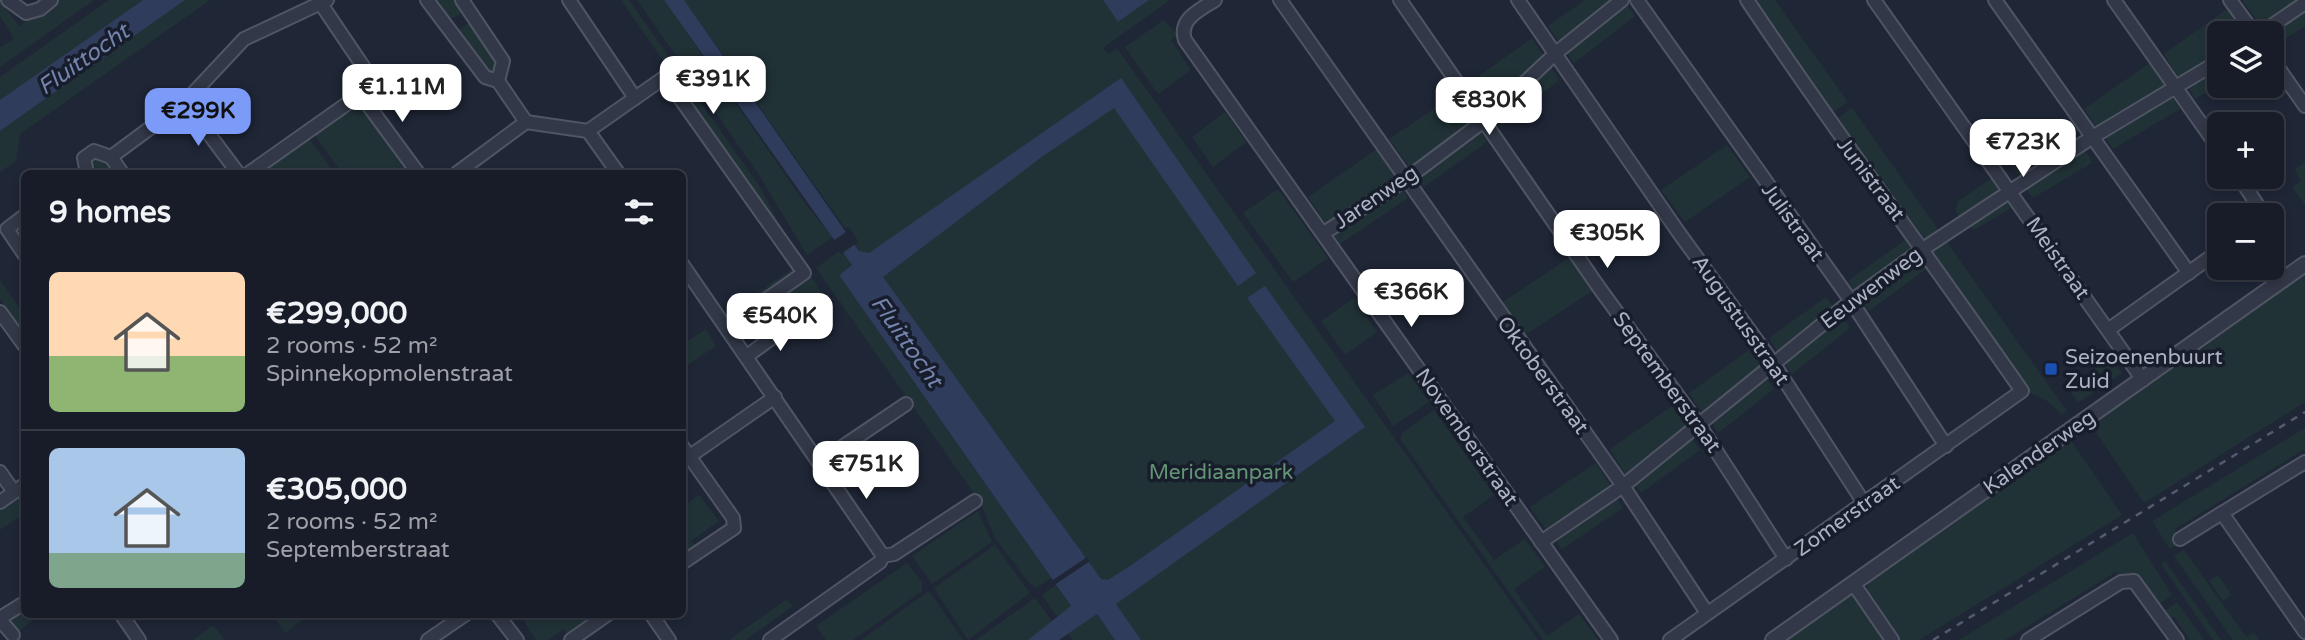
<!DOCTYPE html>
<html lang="en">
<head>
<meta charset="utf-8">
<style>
  body { margin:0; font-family:"Varela Round",sans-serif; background:#202530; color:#f1f3f6; height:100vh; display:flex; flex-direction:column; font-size:26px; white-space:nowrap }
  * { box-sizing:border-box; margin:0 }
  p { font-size:23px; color:#9ea1a8 }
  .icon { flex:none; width:38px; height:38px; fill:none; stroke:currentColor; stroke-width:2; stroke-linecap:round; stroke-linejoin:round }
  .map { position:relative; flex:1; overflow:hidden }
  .panel { position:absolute; left:21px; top:170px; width:665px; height:448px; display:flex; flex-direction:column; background:#171c28; border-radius:10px; box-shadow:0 4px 10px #0003,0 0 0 2px #363a45 }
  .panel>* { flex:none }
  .buttons { position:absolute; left:2207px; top:21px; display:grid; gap:14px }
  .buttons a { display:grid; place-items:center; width:77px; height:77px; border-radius:10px; background:#171c28; box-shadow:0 4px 10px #0003,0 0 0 2px #363a45; font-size:35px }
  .price { position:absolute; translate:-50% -60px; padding:0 16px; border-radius:14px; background:#fff; color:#222; font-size:23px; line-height:46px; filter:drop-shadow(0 2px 4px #0008) }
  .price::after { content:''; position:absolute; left:50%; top:42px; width:21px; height:16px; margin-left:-10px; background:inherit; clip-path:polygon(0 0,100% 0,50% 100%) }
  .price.active { background:#7c9bf9; color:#111 }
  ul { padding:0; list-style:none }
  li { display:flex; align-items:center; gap:21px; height:175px; padding:0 28px }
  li+li { border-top:2px solid #363a45 }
  li span { display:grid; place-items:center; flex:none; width:196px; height:140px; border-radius:10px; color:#555 }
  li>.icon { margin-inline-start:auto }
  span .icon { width:84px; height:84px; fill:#fffc; stroke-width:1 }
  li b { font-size:30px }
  h2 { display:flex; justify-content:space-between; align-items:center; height:84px; padding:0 28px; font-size:30px }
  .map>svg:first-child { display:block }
</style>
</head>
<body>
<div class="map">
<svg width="2305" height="640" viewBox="0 0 2305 640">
  <rect width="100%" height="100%" fill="#1f2636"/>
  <!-- green -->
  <g fill="#213237">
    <polygon points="0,0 19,26 56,0 94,0 0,67 0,47 14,39 0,16"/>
    <polygon points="109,0 143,0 0,100 0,77"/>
    <polygon points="185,0 210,0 20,134 16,161 0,172 0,131"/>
    <polygon points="432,0 454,0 461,14 447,21"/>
    <polygon points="621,0 629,0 760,187 789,243"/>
    <polygon points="637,0 664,0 806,205 833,237 807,255 759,175"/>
    <polygon points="684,0 1103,0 1118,22 1149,0 1170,0 1103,48 1108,54 1117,48 1538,640 1141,640 859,251 854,241 857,239 848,227 845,228"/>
    <polygon points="1585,0 1613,0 1559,42 1548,26"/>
    <polygon points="1754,0 1775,0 1848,102 1833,112"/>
    <polygon points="2242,0 2298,0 2261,26"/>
    <polygon points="1627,5 1635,16 1574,63 1566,52"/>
    <polygon points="2227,9 2243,33 2219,33 2219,54 2180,79 2164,54"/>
    <polygon points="2305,9 2305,26 2276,45 2272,33"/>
    <polygon points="1164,20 1178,35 1171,40 1191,70 1158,94 1125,47"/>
    <polygon points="469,23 498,64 498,70 485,73 455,32"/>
    <polygon points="1532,38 1544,57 1487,110 1469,83"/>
    <polygon points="2151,62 2167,87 2096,127 2084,109"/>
    <polygon points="1551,66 1559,80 1501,128 1494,116"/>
    <polygon points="2219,67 2219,85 2195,99 2188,87"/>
    <polygon points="1456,94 1473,121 1410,168 1389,139"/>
    <polygon points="2172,98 2180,109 2113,149 2104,135"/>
    <polygon points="358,102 407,173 342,173 313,133"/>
    <polygon points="1852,108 1940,232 1926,241 1838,118"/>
    <polygon points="1225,112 1246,142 1213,167 1192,137"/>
    <polygon points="2067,123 2077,139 2019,177 2008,162"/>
    <polygon points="1480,130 1487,142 1424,187 1416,176"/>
    <polygon points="308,137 334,173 272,173 268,167"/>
    <polygon points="1727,145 1750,177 1685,222 1661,190"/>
    <polygon points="1377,149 1398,179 1326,224 1308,197"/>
    <polygon points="2085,150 2092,163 2033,198 2025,187"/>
    <polygon points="91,158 102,158 113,173 92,173 88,167"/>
    <polygon points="2305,162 2305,205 2292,187 2301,181 2295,169"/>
    <polygon points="1993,177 1999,186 1996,194 1960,219 1956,212 1957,202"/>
    <polygon points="1401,186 1408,198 1340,244 1332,232"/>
    <polygon points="1278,189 1328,258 1293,282 1243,213"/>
    <polygon points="2005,200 2011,208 1974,230 1967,224"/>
    <polygon points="1905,240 1912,251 1856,292 1848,281"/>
    <polygon points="1946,241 2067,411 2062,415 2047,401 2029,392 1933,251"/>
    <polygon points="842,249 852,265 839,275 1051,578 1037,588 1030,584 995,538 980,502 816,268"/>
    <polygon points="1570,257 1594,290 1525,335 1503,302"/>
    <polygon points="1917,259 1926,269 1869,311 1861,300"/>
    <polygon points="792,269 800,279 809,273 825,298 794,318 787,310 753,334 734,308"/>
    <polygon points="2305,269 2305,402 2144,503 2091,425 2097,421 2095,417"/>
    <polygon points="0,280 24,315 24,333 0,299"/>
    <polygon points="1826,297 1834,307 1779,354 1769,338"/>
    <polygon points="1354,298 1377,332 1345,355 1321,321"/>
    <polygon points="1842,315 1850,328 1792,374 1783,361"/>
    <polygon points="706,329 716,346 683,368 683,344"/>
    <polygon points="1749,350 1761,366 1703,414 1689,393"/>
    <polygon points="2112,357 2122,373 2078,403 2068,388"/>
    <polygon points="1408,373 1429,402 1393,426 1373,395"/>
    <polygon points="1765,377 1774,389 1718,433 1712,422"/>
    <polygon points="1672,406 1687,427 1625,474 1610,449"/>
    <polygon points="1434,410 1494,495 1463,517 1494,560 1525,539 1545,567 1514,589 1547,636 1579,614 1598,640 1543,640 1400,439 1402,433"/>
    <polygon points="2305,428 2305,449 2175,529 2180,543 2170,549 2152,521"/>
    <polygon points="2068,436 2122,515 1919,640 1898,640 1867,592 1868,578"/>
    <polygon points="1692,438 1700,450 1641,493 1634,482"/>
    <polygon points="1596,463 1611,486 1546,530 1530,507"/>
    <polygon points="24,491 24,513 0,530 0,508"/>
    <polygon points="699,495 719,521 691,541 695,546 683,555 683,506"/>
    <polygon points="1616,497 1623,508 1562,549 1555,539"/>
    <polygon points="978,511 992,542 932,584 912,556"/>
    <polygon points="2133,533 2172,595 2157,606 2116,572 2005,640 1959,640"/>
    <polygon points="995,545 1030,593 968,640 934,588"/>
    <polygon points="2184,550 2246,637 2254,633 2260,640 2233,640 2174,556"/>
    <polygon points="2165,561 2221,640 2213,640 2161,564"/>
    <polygon points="907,563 922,582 922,591 853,640 826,640 816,626"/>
    <polygon points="2218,575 2232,595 2223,601 2209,581"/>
    <polygon points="1056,585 1071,607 1058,618 1042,595"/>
    <polygon points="929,591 963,640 861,640"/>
    <polygon points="1853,592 1888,640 1781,640"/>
    <polygon points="1035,598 1053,622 1028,640 976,640"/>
    <polygon points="787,599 793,606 746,640 729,640"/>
    <polygon points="2177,602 2204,640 2190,640 2174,617 2168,621 2164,611"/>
    <polygon points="24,607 24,614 41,614 18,632 7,617"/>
    <polygon points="272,614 310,614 285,633"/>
    <polygon points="528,614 596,614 567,634 564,629 548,640 536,640 522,618"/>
    <polygon points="1097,614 1115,640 1073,640 1068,634"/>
    <polygon points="213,625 225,640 193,640"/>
  </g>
  <!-- water -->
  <g fill="#303c5c">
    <polygon points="143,0 185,0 0,131 0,100"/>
    <polygon points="664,0 684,0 859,251 869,253 1121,78 1256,273 1238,286 1114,108 1043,156 883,277 1101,579 1108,580 1133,564 1335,421 1247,298 1265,286 1365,427 1116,604 1141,640 1115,640 1097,614 1059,640 1028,640 1071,606 839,275 852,265"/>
    <polygon points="1103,0 1149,0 1118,22"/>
  </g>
  <!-- pier -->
  <g fill="#1f2636">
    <polygon points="850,229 858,242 841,254 832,242"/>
    <polygon points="1087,557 1090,561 1053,586 1050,582"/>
  </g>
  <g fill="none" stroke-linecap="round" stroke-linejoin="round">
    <!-- minor casing -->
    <g stroke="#505565" stroke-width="16">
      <g id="minor">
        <polyline points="8,0 26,13 40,9 51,0"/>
        <polyline points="427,0 485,77 498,81 526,122"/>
        <polyline points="462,0 503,61 498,81"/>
        <polyline points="569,0 635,98"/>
        <path d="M 1215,0 C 1200,10 1178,19 1185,40 L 1611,640"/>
        <polyline points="1280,0 1623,486 1707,613"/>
        <polyline points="1400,0 1600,289 1700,426 1786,559"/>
        <polyline points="1518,0 1679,233 1774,364 1864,503"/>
        <polyline points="1637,0 1851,301 1946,446"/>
        <polyline points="1874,0 2143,380"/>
        <polyline points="1995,0 2189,273"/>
        <polyline points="2114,0 2219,149"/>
        <polyline points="2230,0 2254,33"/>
        <polyline points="2261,33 2305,3"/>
        <polyline points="2272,59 2305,106"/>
        <polyline points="360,94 418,173"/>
        <polyline points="185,102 238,173"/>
        <polyline points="588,131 665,77 804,273 727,327"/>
        <polyline points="111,157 122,173"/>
        <polyline points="87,173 84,158 94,151 111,157 185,102 244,39 327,0"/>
        <polyline points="249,173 375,84 321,4"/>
        <polyline points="457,173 526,122 588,131 618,173"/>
        <polyline points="2239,177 2264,215"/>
        <polyline points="24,216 7,229 24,254"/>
        <polyline points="1324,233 1405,180 1485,120 1556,53 1622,0"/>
        <polyline points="682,264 883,556 880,562 770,640"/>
        <polyline points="0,312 24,345"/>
        <polyline points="2108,330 2219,251"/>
        <polyline points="747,356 792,323"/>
        <polyline points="682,446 733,518 734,528 682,563"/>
        <polyline points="690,456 775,397"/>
        <polyline points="820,462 906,404"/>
        <polyline points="2305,462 2222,513 2305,632"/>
        <polyline points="0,472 14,492"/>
        <polyline points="0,502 24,485"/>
        <polyline points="2180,539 2222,513"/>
        <polyline points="1541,542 1623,486 1851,301 1923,249 2091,138 2219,61"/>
        <polyline points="883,556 894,554 975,501"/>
        <polyline points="1853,583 1892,640"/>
        <polyline points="121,614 139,640"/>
        <polyline points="497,614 517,640"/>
        <polyline points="651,614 669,640"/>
        <polyline points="0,618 24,603"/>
        <polyline points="0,620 13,635"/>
        <polyline points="428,640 466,614"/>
        <polyline points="571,640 608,614"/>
        <path d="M 1670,640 L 2022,391 C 1931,260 1836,133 1747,0"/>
        <polyline points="2028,640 2121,582 2134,581 2177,640"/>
      </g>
    </g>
    <!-- tertiary casing -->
    <g stroke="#505565" stroke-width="18">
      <polyline id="tertiary" points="1773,640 2305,264"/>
    </g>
    <!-- minor -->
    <use href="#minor" stroke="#323847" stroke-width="12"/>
    <!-- tertiary -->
    <use href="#tertiary" stroke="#323847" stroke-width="14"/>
    <!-- rail -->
    <polyline stroke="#545b6e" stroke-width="2.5" stroke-dasharray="7 7" stroke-linecap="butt" points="1933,640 2305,412"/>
  </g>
  <!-- markers -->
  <rect fill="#1a4fb4" stroke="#181d2b" stroke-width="2.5" x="2044" y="362" width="14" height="14" rx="3.5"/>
  <g text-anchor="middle" stroke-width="7" stroke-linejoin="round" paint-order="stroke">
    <!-- street labels -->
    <g font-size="21" fill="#acb2c4" stroke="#181d2b">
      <text transform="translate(1871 179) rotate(53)" y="7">Junistraat</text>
      <text transform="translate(1376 197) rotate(-34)" y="7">Jarenweg</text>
      <text transform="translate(1793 222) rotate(54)" y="7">Julistraat</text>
      <text transform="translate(2058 258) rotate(55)" y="7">Meistraat</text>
      <text transform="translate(1871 288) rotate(-37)" y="7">Eeuwenweg</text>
      <text transform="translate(1741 320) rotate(55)" y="7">Augustusstraat</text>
      <text transform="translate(1543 375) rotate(54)" y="7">Oktoberstraat</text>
      <text transform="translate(1667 382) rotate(54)" y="7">Septemberstraat</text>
      <text transform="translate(1467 437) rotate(55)" y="7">Novemberstraat</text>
      <text transform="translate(2039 452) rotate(-35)" y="7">Kalenderweg</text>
      <text transform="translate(1847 516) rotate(-35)" y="7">Zomerstraat</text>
    </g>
    <!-- poi labels -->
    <g font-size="21" fill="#acb2c4" stroke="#181d2b" text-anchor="start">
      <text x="2065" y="364">Seizoenenbuurt<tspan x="2065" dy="24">Zuid</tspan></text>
    </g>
    <!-- park labels -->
    <g font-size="21" fill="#649476" stroke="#181d2b">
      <text x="1221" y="479">Meridiaanpark</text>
    </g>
    <!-- water labels -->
    <g font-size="23" font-style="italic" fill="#7484ad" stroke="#181d2b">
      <text transform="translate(83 59) rotate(-35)" y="8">Fluittocht</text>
      <text transform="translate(907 341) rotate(55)" y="8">Fluittocht</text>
    </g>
  </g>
</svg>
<div class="buttons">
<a><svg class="icon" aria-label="layers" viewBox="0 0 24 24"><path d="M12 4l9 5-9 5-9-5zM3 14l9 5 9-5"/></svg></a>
<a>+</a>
<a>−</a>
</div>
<b class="price" style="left:713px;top:116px">€391K</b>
<b class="price" style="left:402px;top:124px">€1.11M</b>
<b class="price" style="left:1489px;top:137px">€830K</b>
<b class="price active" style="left:198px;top:148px">€299K</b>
<b class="price" style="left:2023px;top:179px">€723K</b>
<b class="price" style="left:1607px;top:270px">€305K</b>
<b class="price" style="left:1411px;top:329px">€366K</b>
<b class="price" style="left:780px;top:353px">€540K</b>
<b class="price" style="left:866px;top:501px">€751K</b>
<section class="panel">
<h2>9 homes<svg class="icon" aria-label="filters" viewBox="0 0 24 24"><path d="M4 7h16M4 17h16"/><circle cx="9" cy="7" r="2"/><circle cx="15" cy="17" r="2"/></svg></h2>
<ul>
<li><span style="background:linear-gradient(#ffd9b3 60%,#8fb573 0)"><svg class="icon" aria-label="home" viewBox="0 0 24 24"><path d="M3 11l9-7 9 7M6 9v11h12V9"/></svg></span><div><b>€299,000</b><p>2 rooms · 52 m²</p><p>Spinnekopmolenstraat</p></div></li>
<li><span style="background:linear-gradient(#a9c7e8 75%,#7fa58c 0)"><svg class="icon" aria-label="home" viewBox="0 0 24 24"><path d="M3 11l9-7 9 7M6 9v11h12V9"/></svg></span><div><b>€305,000</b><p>2 rooms · 52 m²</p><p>Septemberstraat</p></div></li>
</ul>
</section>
</div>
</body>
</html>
